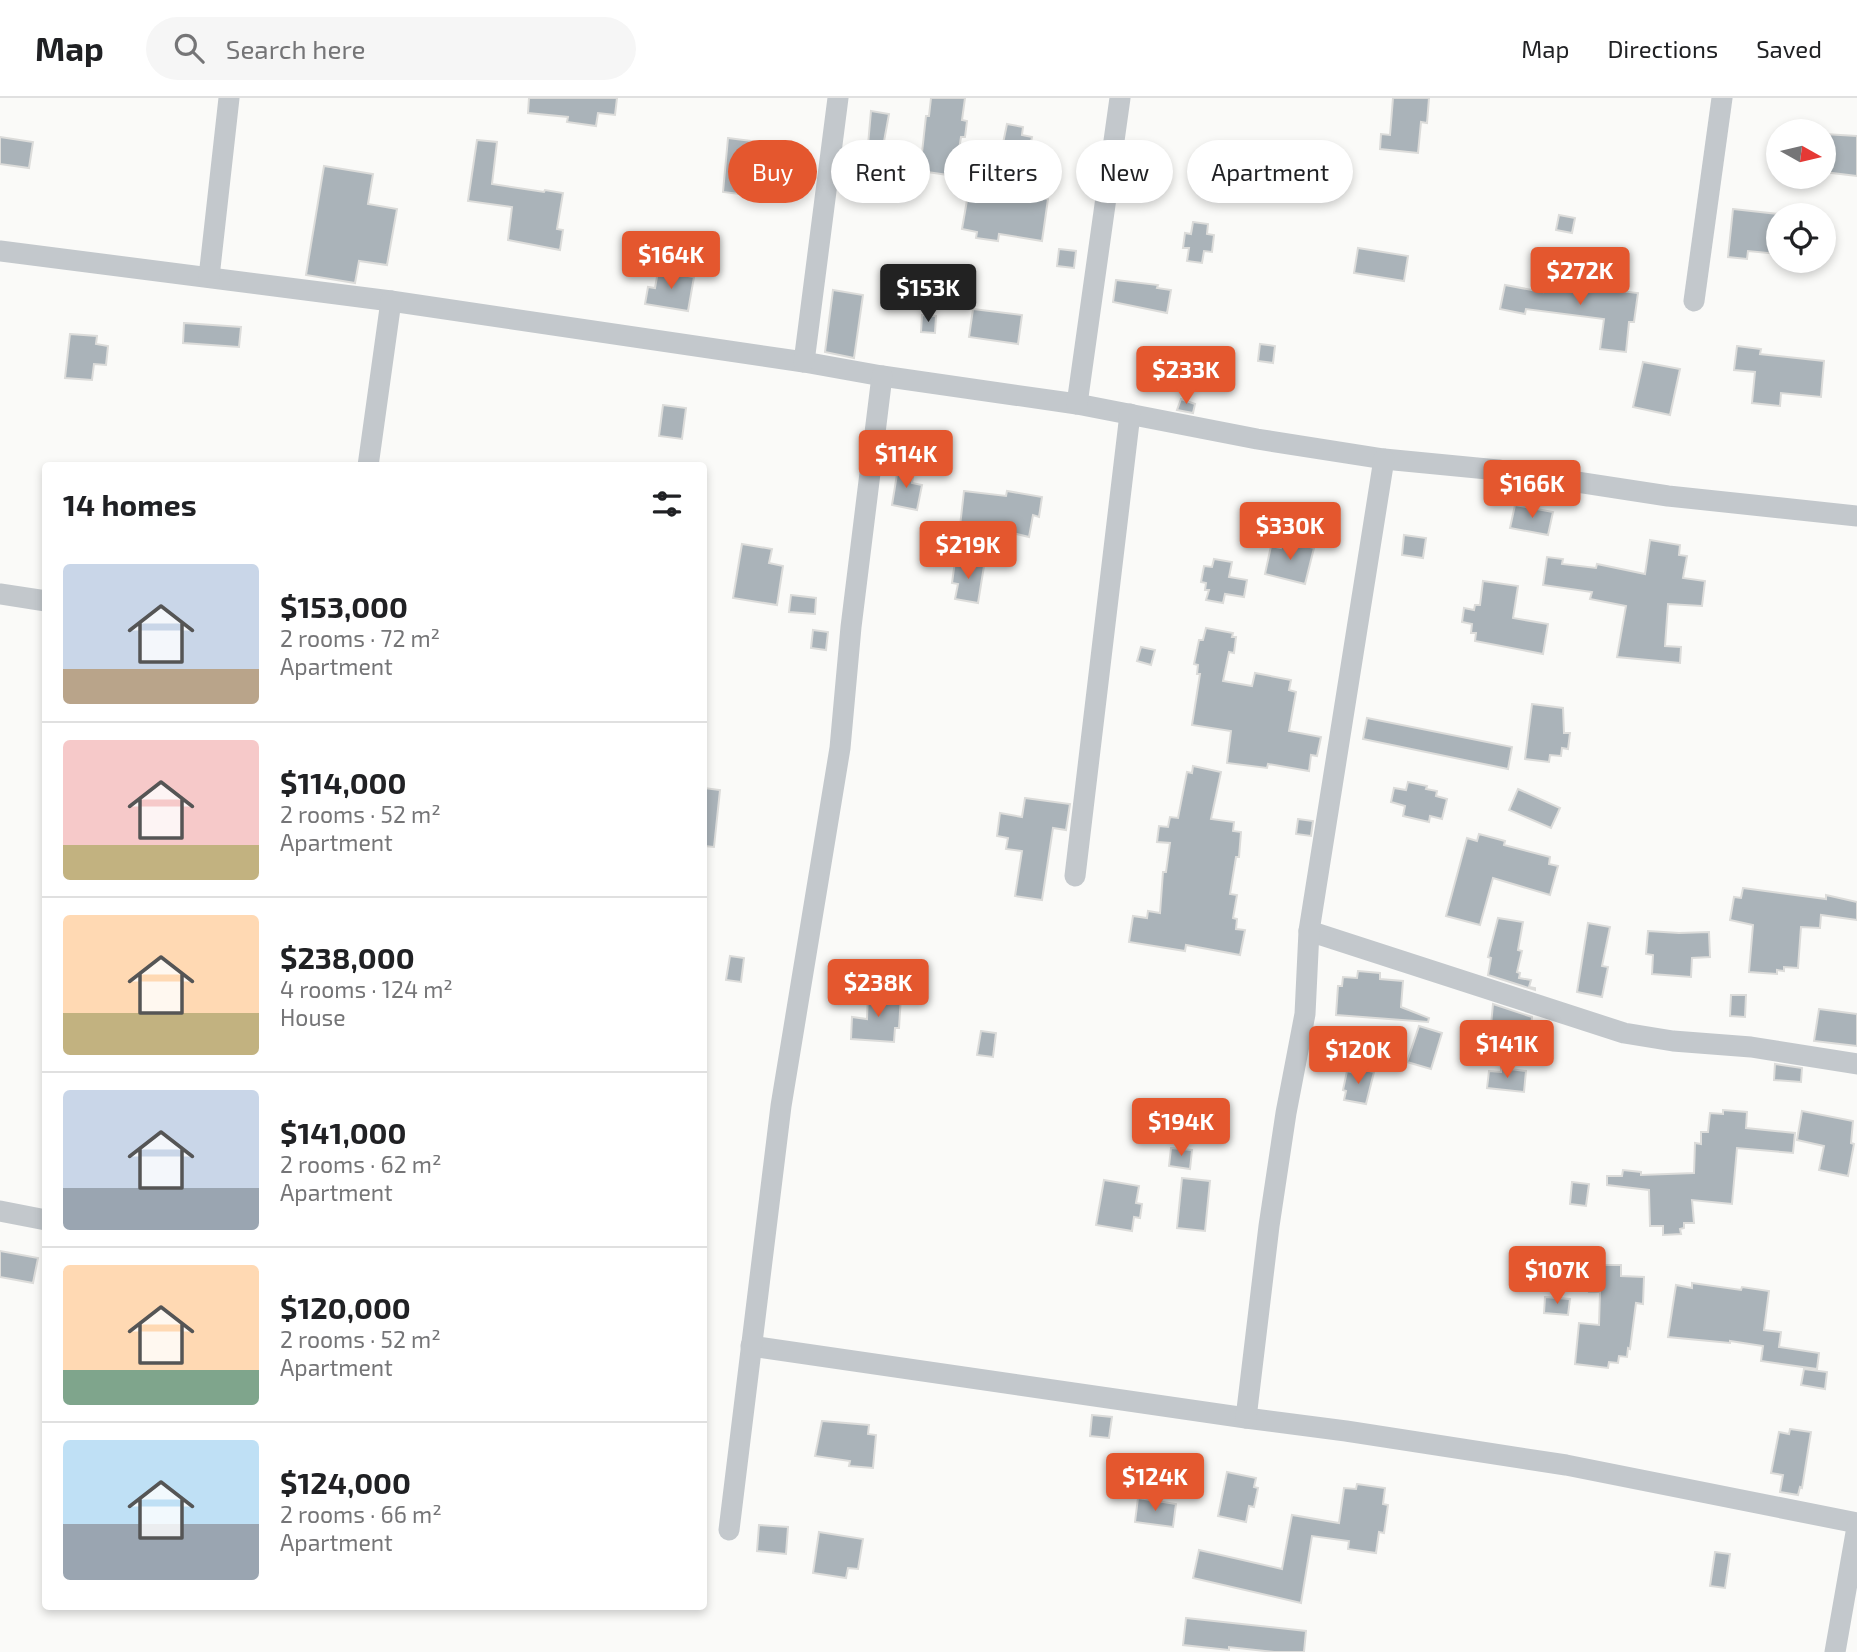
<!DOCTYPE html>
<html lang="en">
<head>
<meta charset="utf-8">
<style>
  body { margin:0; font-family:"Exo 2",sans-serif; background:#f6f6f6; color:#202124; height:100vh; display:flex; flex-direction:column; font-size:26px; white-space:nowrap }
  * { box-sizing:border-box; margin:0 }
  p { font-size:23px; color:#757577 }
  .icon { flex:none; width:38px; height:38px; fill:none; stroke:currentColor; stroke-width:2; stroke-linecap:round; stroke-linejoin:round }
  .map { position:relative; flex:1; overflow:hidden }
  .drawer { position:absolute; left:42px; top:364px; width:665px; height:1148px; display:flex; flex-direction:column; background:#fff; border-radius:7px; box-shadow:0 4px 10px #0003 }
  .drawer>* { flex:none }
  .hud { position:absolute; left:728px; top:42px; width:665px; height:63px; display:flex; gap:14px }
  .needle { width:46px; rotate:98deg }
  .fabs { position:absolute; left:1766px; top:21px; display:grid; gap:14px }
  .fabs a { display:grid; place-items:center; width:70px; height:70px; border-radius:50%; background:#fff; box-shadow:0 4px 10px #0003; font-size:35px }
  .price { position:absolute; translate:-50% -60px; padding:0 16px; border-radius:7px; background:#e4572e; color:#fff; font-size:23px; line-height:46px; filter:drop-shadow(0 2px 4px #0008) }
  .price::after { content:''; position:absolute; left:50%; top:42px; width:21px; height:16px; margin-left:-10px; background:inherit; clip-path:polygon(0 0,100% 0,50% 100%) }
  .price.active { background:#222; color:#fff }
  ul { padding:0; list-style:none }
  li { display:flex; align-items:center; gap:21px; height:175px; padding:0 21px }
  li+li { border-top:2px solid #e0e0e0 }
  li span { display:grid; place-items:center; flex:none; width:196px; height:140px; border-radius:7px; color:#555 }
  li>.icon { margin-inline-start:auto }
  span .icon { width:84px; height:84px; fill:#fffc; stroke-width:1 }
  li b { font-size:30px }
  h2 { display:flex; justify-content:space-between; align-items:center; height:84px; padding:0 21px; font-size:30px }
  .tag { padding:0 24px; border-radius:32px; background:#fff; box-shadow:0 4px 10px #0003; font-size:24px; line-height:63px }
  .tag.active { background:#e4572e; color:#fff }
  header { display:flex; align-items:center; gap:42px; box-sizing:border-box; height:98px; padding:0 35px; background:#fff; border-bottom:2px solid #e0e0e0 }
  header strong { font-size:33px }
  nav { display:flex; gap:38px; margin-inline-start:auto; font-size:24px }
  .search { width:490px; height:63px; background:#f6f6f6; display:flex; align-items:center; gap:18px; box-sizing:border-box; padding:0 24px; border-radius:38px; color:#757577; font-size:26px }
  .map>svg:first-child { display:block }
</style>
</head>
<body>
<header>
<strong>Map</strong>
<div class="search"><svg class="icon" aria-label="search" viewBox="0 0 24 24"><circle cx="10" cy="10" r="6"/><path d="M15 15l6 6"/></svg>Search here</div>
<nav><a>Map</a><a>Directions</a><a>Saved</a></nav>
</header>
<div class="map">
<svg width="1857" height="1554" viewBox="0 0 1857 1554">
  <rect width="100%" height="100%" fill="#fafaf8"/>
  <!-- building -->
  <g fill="#aab3b9" stroke="#dcdcda" stroke-width="2">
    <polygon points="529,0 617,0 615,17 598,15 596,28 567,24 568,19 528,15"/>
    <polygon points="931,0 965,0 962,22 967,23 965,39 961,39 955,78 920,73 926,18 929,18"/>
    <polygon points="1393,0 1429,0 1427,25 1421,24 1418,55 1380,51 1381,36 1390,37"/>
    <polygon points="871,13 889,16 883,49 868,47"/>
    <polygon points="1007,26 1023,29 1022,37 1032,39 1027,65 1000,60"/>
    <polygon points="1824,36 1857,38 1857,78 1824,74"/>
    <polygon points="0,39 33,44 29,70 0,66"/>
    <polygon points="728,40 752,43 748,71 743,71 739,96 723,94"/>
    <polygon points="477,42 497,44 492,86 544,94 545,92 563,95 557,131 563,132 560,152 508,142 512,109 468,103"/>
    <polygon points="324,68 373,76 368,106 397,111 387,167 359,163 355,185 306,177"/>
    <polygon points="971,79 997,83 995,93 1048,101 1042,143 999,136 998,143 976,140 977,134 962,131"/>
    <polygon points="1733,111 1778,116 1778,156 1748,153 1747,161 1728,159"/>
    <polygon points="1559,117 1575,120 1572,135 1556,132"/>
    <polygon points="1193,124 1208,126 1207,136 1214,137 1212,154 1204,153 1202,165 1187,163 1189,150 1183,150 1185,135 1191,136"/>
    <polygon points="1358,150 1408,158 1404,183 1354,175"/>
    <polygon points="1059,151 1076,153 1074,170 1057,168"/>
    <polygon points="658,173 694,179 688,213 645,206 648,189 655,190"/>
    <polygon points="1116,182 1158,187 1157,190 1171,192 1167,215 1113,204"/>
    <polygon points="1545,184 1638,195 1634,224 1629,224 1626,254 1600,251 1604,221 1526,211 1525,216 1500,211 1505,187 1543,194"/>
    <polygon points="833,192 863,197 854,260 825,254"/>
    <polygon points="973,211 1022,217 1018,246 969,239"/>
    <polygon points="922,217 936,218 935,235 921,234"/>
    <polygon points="184,225 241,229 239,249 183,245"/>
    <polygon points="70,236 97,238 96,246 108,248 106,267 94,266 92,282 65,280"/>
    <polygon points="1260,246 1275,248 1273,265 1258,263"/>
    <polygon points="1737,248 1761,251 1760,256 1824,263 1821,299 1781,295 1780,308 1752,305 1755,274 1734,272"/>
    <polygon points="1643,264 1680,271 1670,317 1633,309"/>
    <polygon points="1181,301 1195,306 1193,315 1177,312"/>
    <polygon points="663,307 686,310 682,341 659,338"/>
    <polygon points="898,370 914,373 912,385 922,387 917,412 892,407"/>
    <polygon points="964,393 1006,398 1007,393 1042,399 1039,419 1033,417 1029,439 1000,432 960,428"/>
    <polygon points="1515,407 1553,414 1548,437 1510,430"/>
    <polygon points="1404,437 1426,440 1423,460 1402,457"/>
    <polygon points="1283,442 1314,450 1305,486 1265,476 1271,448 1281,450"/>
    <polygon points="1650,442 1680,447 1679,457 1687,458 1683,480 1705,483 1702,508 1668,506 1665,548 1681,549 1680,565 1617,559 1626,508 1590,501 1592,494 1543,487 1547,459 1563,461 1562,466 1596,470 1597,466 1645,476"/>
    <polygon points="742,446 772,451 769,465 783,468 777,507 733,500"/>
    <polygon points="1214,461 1232,464 1229,479 1247,482 1244,499 1225,496 1223,505 1206,502 1209,492 1205,492 1206,485 1201,484 1204,468 1212,469"/>
    <polygon points="955,463 984,468 978,505 955,501 958,486 952,485"/>
    <polygon points="1483,483 1518,488 1513,520 1548,526 1543,556 1475,543 1476,535 1471,535 1472,526 1462,524 1464,510 1474,512 1475,507 1480,507"/>
    <polygon points="791,497 816,500 815,516 789,514"/>
    <polygon points="1206,530 1233,535 1232,539 1236,539 1234,555 1229,554 1223,583 1252,588 1255,575 1291,582 1289,592 1296,594 1289,633 1321,639 1317,658 1311,657 1309,673 1268,666 1267,670 1227,665 1231,633 1192,627 1200,576 1197,576 1198,567 1194,566 1199,542 1203,542"/>
    <polygon points="813,532 828,534 826,552 811,550"/>
    <polygon points="1141,549 1155,552 1151,567 1137,563"/>
    <polygon points="1532,606 1563,610 1564,635 1570,635 1568,651 1562,650 1561,658 1550,657 1549,664 1525,661"/>
    <polygon points="1367,620 1512,649 1508,671 1363,641"/>
    <polygon points="1193,668 1221,674 1211,721 1234,724 1233,733 1241,734 1239,759 1236,759 1230,796 1237,797 1233,820 1237,821 1236,831 1245,832 1240,857 1186,847 1185,853 1129,844 1133,818 1147,820 1148,813 1160,815 1163,774 1166,774 1170,745 1157,744 1159,728 1168,729 1170,719 1178,720 1187,674 1192,675"/>
    <polygon points="1408,684 1427,688 1426,691 1437,693 1436,698 1447,701 1442,721 1430,718 1429,724 1403,718 1405,708 1391,704 1394,690 1406,692"/>
    <polygon points="704,690 720,692 714,749 704,748"/>
    <polygon points="1518,691 1560,710 1551,730 1509,712"/>
    <polygon points="1025,700 1070,706 1066,732 1053,730 1042,802 1015,798 1022,753 1006,751 1008,740 997,738 1000,715 1022,719"/>
    <polygon points="1298,721 1313,723 1311,738 1296,736"/>
    <polygon points="1479,736 1505,743 1504,747 1550,759 1549,766 1558,768 1550,797 1493,780 1480,827 1446,818 1467,740 1477,743"/>
    <polygon points="1743,790 1826,801 1826,797 1857,804 1857,822 1821,817 1820,830 1801,829 1798,870 1784,869 1784,873 1777,872 1777,876 1749,874 1753,827 1730,822 1734,799 1741,800"/>
    <polygon points="1498,820 1523,824 1518,852 1522,853 1517,874 1520,875 1519,880 1531,882 1529,889 1535,890 1535,892 1488,877 1491,860 1488,859"/>
    <polygon points="1588,825 1610,829 1602,868 1608,869 1602,899 1577,894"/>
    <polygon points="1648,833 1679,835 1709,834 1710,859 1692,860 1691,879 1652,876 1653,857 1646,856"/>
    <polygon points="730,858 744,860 741,884 726,882"/>
    <polygon points="1358,873 1380,875 1380,881 1403,883 1401,909 1429,920 1428,924 1336,917 1338,888 1342,888 1343,879 1357,880"/>
    <polygon points="868,896 901,898 899,930 895,930 894,944 851,941 852,919 867,921"/>
    <polygon points="1731,897 1746,897 1745,919 1730,918"/>
    <polygon points="1493,906 1532,919 1531,932 1491,927"/>
    <polygon points="1819,911 1857,916 1857,948 1814,943"/>
    <polygon points="1419,928 1442,935 1431,971 1407,964"/>
    <polygon points="981,933 996,935 993,959 977,957"/>
    <polygon points="1775,966 1802,970 1801,984 1774,982"/>
    <polygon points="1355,970 1374,974 1366,1006 1344,1002 1346,993 1343,992 1347,973 1354,975"/>
    <polygon points="1501,970 1526,973 1524,994 1487,990 1489,973 1501,974"/>
    <polygon points="1723,1012 1747,1014 1746,1030 1795,1035 1793,1055 1737,1050 1732,1106 1692,1102 1694,1125 1684,1125 1684,1130 1680,1131 1681,1136 1663,1137 1663,1128 1650,1128 1649,1092 1607,1087 1607,1078 1622,1078 1623,1072 1641,1074 1641,1077 1694,1075 1695,1045 1701,1046 1701,1034 1708,1034 1710,1015 1723,1016"/>
    <polygon points="1802,1013 1853,1023 1851,1045 1854,1046 1848,1078 1819,1072 1824,1048 1797,1042"/>
    <polygon points="1171,1050 1192,1052 1190,1071 1169,1068"/>
    <polygon points="1182,1080 1210,1083 1205,1133 1177,1130"/>
    <polygon points="1104,1082 1139,1088 1136,1105 1142,1106 1140,1120 1134,1119 1132,1133 1096,1127"/>
    <polygon points="1572,1084 1589,1086 1586,1108 1570,1106"/>
    <polygon points="0,1153 38,1160 33,1185 0,1179"/>
    <polygon points="1601,1167 1621,1167 1621,1178 1644,1179 1643,1206 1636,1205 1630,1251 1628,1250 1627,1259 1619,1258 1618,1265 1609,1264 1608,1270 1575,1266 1579,1225 1599,1227 1600,1194 1589,1194 1590,1178 1601,1178"/>
    <polygon points="1692,1185 1741,1192 1742,1189 1769,1193 1764,1232 1781,1234 1779,1249 1819,1255 1817,1271 1761,1263 1763,1248 1730,1243 1730,1245 1668,1239 1676,1187 1692,1190"/>
    <polygon points="1545,1199 1570,1201 1568,1217 1544,1215"/>
    <polygon points="1804,1271 1827,1274 1825,1291 1801,1287"/>
    <polygon points="1092,1317 1112,1319 1109,1340 1090,1338"/>
    <polygon points="822,1323 869,1327 868,1336 876,1337 873,1370 849,1368 850,1363 815,1358"/>
    <polygon points="1790,1331 1811,1334 1802,1390 1800,1389 1798,1397 1780,1394 1783,1377 1771,1375 1779,1334 1789,1336"/>
    <polygon points="1227,1374 1256,1380 1254,1389 1258,1390 1254,1409 1249,1408 1246,1424 1218,1418"/>
    <polygon points="1357,1386 1385,1390 1383,1406 1388,1407 1384,1435 1379,1434 1376,1455 1348,1451 1349,1443 1312,1438 1301,1505 1193,1480 1199,1452 1282,1471 1292,1417 1339,1425 1344,1390 1356,1391"/>
    <polygon points="1138,1400 1176,1406 1173,1429 1135,1424"/>
    <polygon points="759,1427 788,1429 786,1456 757,1453"/>
    <polygon points="819,1434 863,1441 858,1471 848,1470 846,1480 813,1475"/>
    <polygon points="1715,1454 1730,1456 1725,1490 1710,1488"/>
    <polygon points="1186,1520 1306,1533 1304,1554 1274,1554 1229,1549 1229,1552 1183,1547"/>
  </g>
  <g fill="none" stroke-linecap="round" stroke-linejoin="round">
    <!-- minor -->
    <g stroke="#c3c8cc" stroke-width="21">
      <polyline points="0,153 391,203 804,264 882,278 1077,306 1257,341 1384,361 1498,372 1668,398 1857,418"/>
      <polyline points="209,179 229,0"/>
      <polyline points="1694,203 1722,0"/>
      <polyline points="804,264 838,0"/>
      <polyline points="1077,306 1120,0"/>
      <polyline points="368,368 391,203"/>
      <polyline points="0,496 46,503"/>
      <polyline points="1075,778 1130,316"/>
      <polyline points="1309,833 1624,935 1673,943 1751,949 1857,966"/>
      <polyline points="0,1113 46,1122"/>
      <polyline points="751,1248 1246,1320 1346,1333 1566,1367 1857,1425"/>
      <polyline points="1246,1320 1269,1128 1286,1015 1305,916 1309,833 1384,361"/>
      <polyline points="729,1432 781,1008 840,650 851,529 882,278"/>
      <polyline points="1835,1554 1857,1429"/>
    </g>
  </g>
</svg>
<div class="fabs">
<a><svg class="needle" viewBox="-14 -14 28 28"><path d="M0-13l5 13h-10z" fill="#e53935"/><path d="M0 13l5-13h-10z" fill="#757577"/></svg></a>
<a><svg class="icon" aria-label="locate" viewBox="0 0 24 24"><circle cx="12" cy="12" r="6"/><path d="M12 2v4M12 18v4M2 12h4M18 12h4"/></svg></a>
</div>
<b class="price" style="left:671px;top:193px">$164K</b>
<b class="price" style="left:1580px;top:209px">$272K</b>
<b class="price active" style="left:928px;top:226px">$153K</b>
<b class="price" style="left:1186px;top:308px">$233K</b>
<b class="price" style="left:906px;top:392px">$114K</b>
<b class="price" style="left:1532px;top:422px">$166K</b>
<b class="price" style="left:1290px;top:464px">$330K</b>
<b class="price" style="left:968px;top:483px">$219K</b>
<b class="price" style="left:878px;top:921px">$238K</b>
<b class="price" style="left:1507px;top:982px">$141K</b>
<b class="price" style="left:1358px;top:988px">$120K</b>
<b class="price" style="left:1181px;top:1060px">$194K</b>
<b class="price" style="left:1557px;top:1208px">$107K</b>
<b class="price" style="left:1155px;top:1415px">$124K</b>
<div class="hud">
<a class="tag active">Buy</a>
<a class="tag">Rent</a>
<a class="tag">Filters</a>
<a class="tag">New</a>
<a class="tag">Apartment</a>
</div>
<section class="drawer">
<h2>14 homes<svg class="icon" aria-label="filters" viewBox="0 0 24 24"><path d="M4 7h16M4 17h16"/><circle cx="9" cy="7" r="2"/><circle cx="15" cy="17" r="2"/></svg></h2>
<ul>
<li><span style="background:linear-gradient(#c9d6e8 75%,#b9a48a 0)"><svg class="icon" aria-label="home" viewBox="0 0 24 24"><path d="M3 11l9-7 9 7M6 9v11h12V9"/></svg></span><div><b>$153,000</b><p>2 rooms · 72 m²</p><p>Apartment</p></div></li>
<li><span style="background:linear-gradient(#f6c9c9 75%,#c2b280 0)"><svg class="icon" aria-label="home" viewBox="0 0 24 24"><path d="M3 11l9-7 9 7M6 9v11h12V9"/></svg></span><div><b>$114,000</b><p>2 rooms · 52 m²</p><p>Apartment</p></div></li>
<li><span style="background:linear-gradient(#ffd9b3 70%,#c2b280 0)"><svg class="icon" aria-label="home" viewBox="0 0 24 24"><path d="M3 11l9-7 9 7M6 9v11h12V9"/></svg></span><div><b>$238,000</b><p>4 rooms · 124 m²</p><p>House</p></div></li>
<li><span style="background:linear-gradient(#c9d6e8 70%,#9aa5b1 0)"><svg class="icon" aria-label="home" viewBox="0 0 24 24"><path d="M3 11l9-7 9 7M6 9v11h12V9"/></svg></span><div><b>$141,000</b><p>2 rooms · 62 m²</p><p>Apartment</p></div></li>
<li><span style="background:linear-gradient(#ffd9b3 75%,#7fa58c 0)"><svg class="icon" aria-label="home" viewBox="0 0 24 24"><path d="M3 11l9-7 9 7M6 9v11h12V9"/></svg></span><div><b>$120,000</b><p>2 rooms · 52 m²</p><p>Apartment</p></div></li>
<li><span style="background:linear-gradient(#bfe0f5 60%,#9aa5b1 0)"><svg class="icon" aria-label="home" viewBox="0 0 24 24"><path d="M3 11l9-7 9 7M6 9v11h12V9"/></svg></span><div><b>$124,000</b><p>2 rooms · 66 m²</p><p>Apartment</p></div></li>
</ul>
</section>
</div>
</body>
</html>
